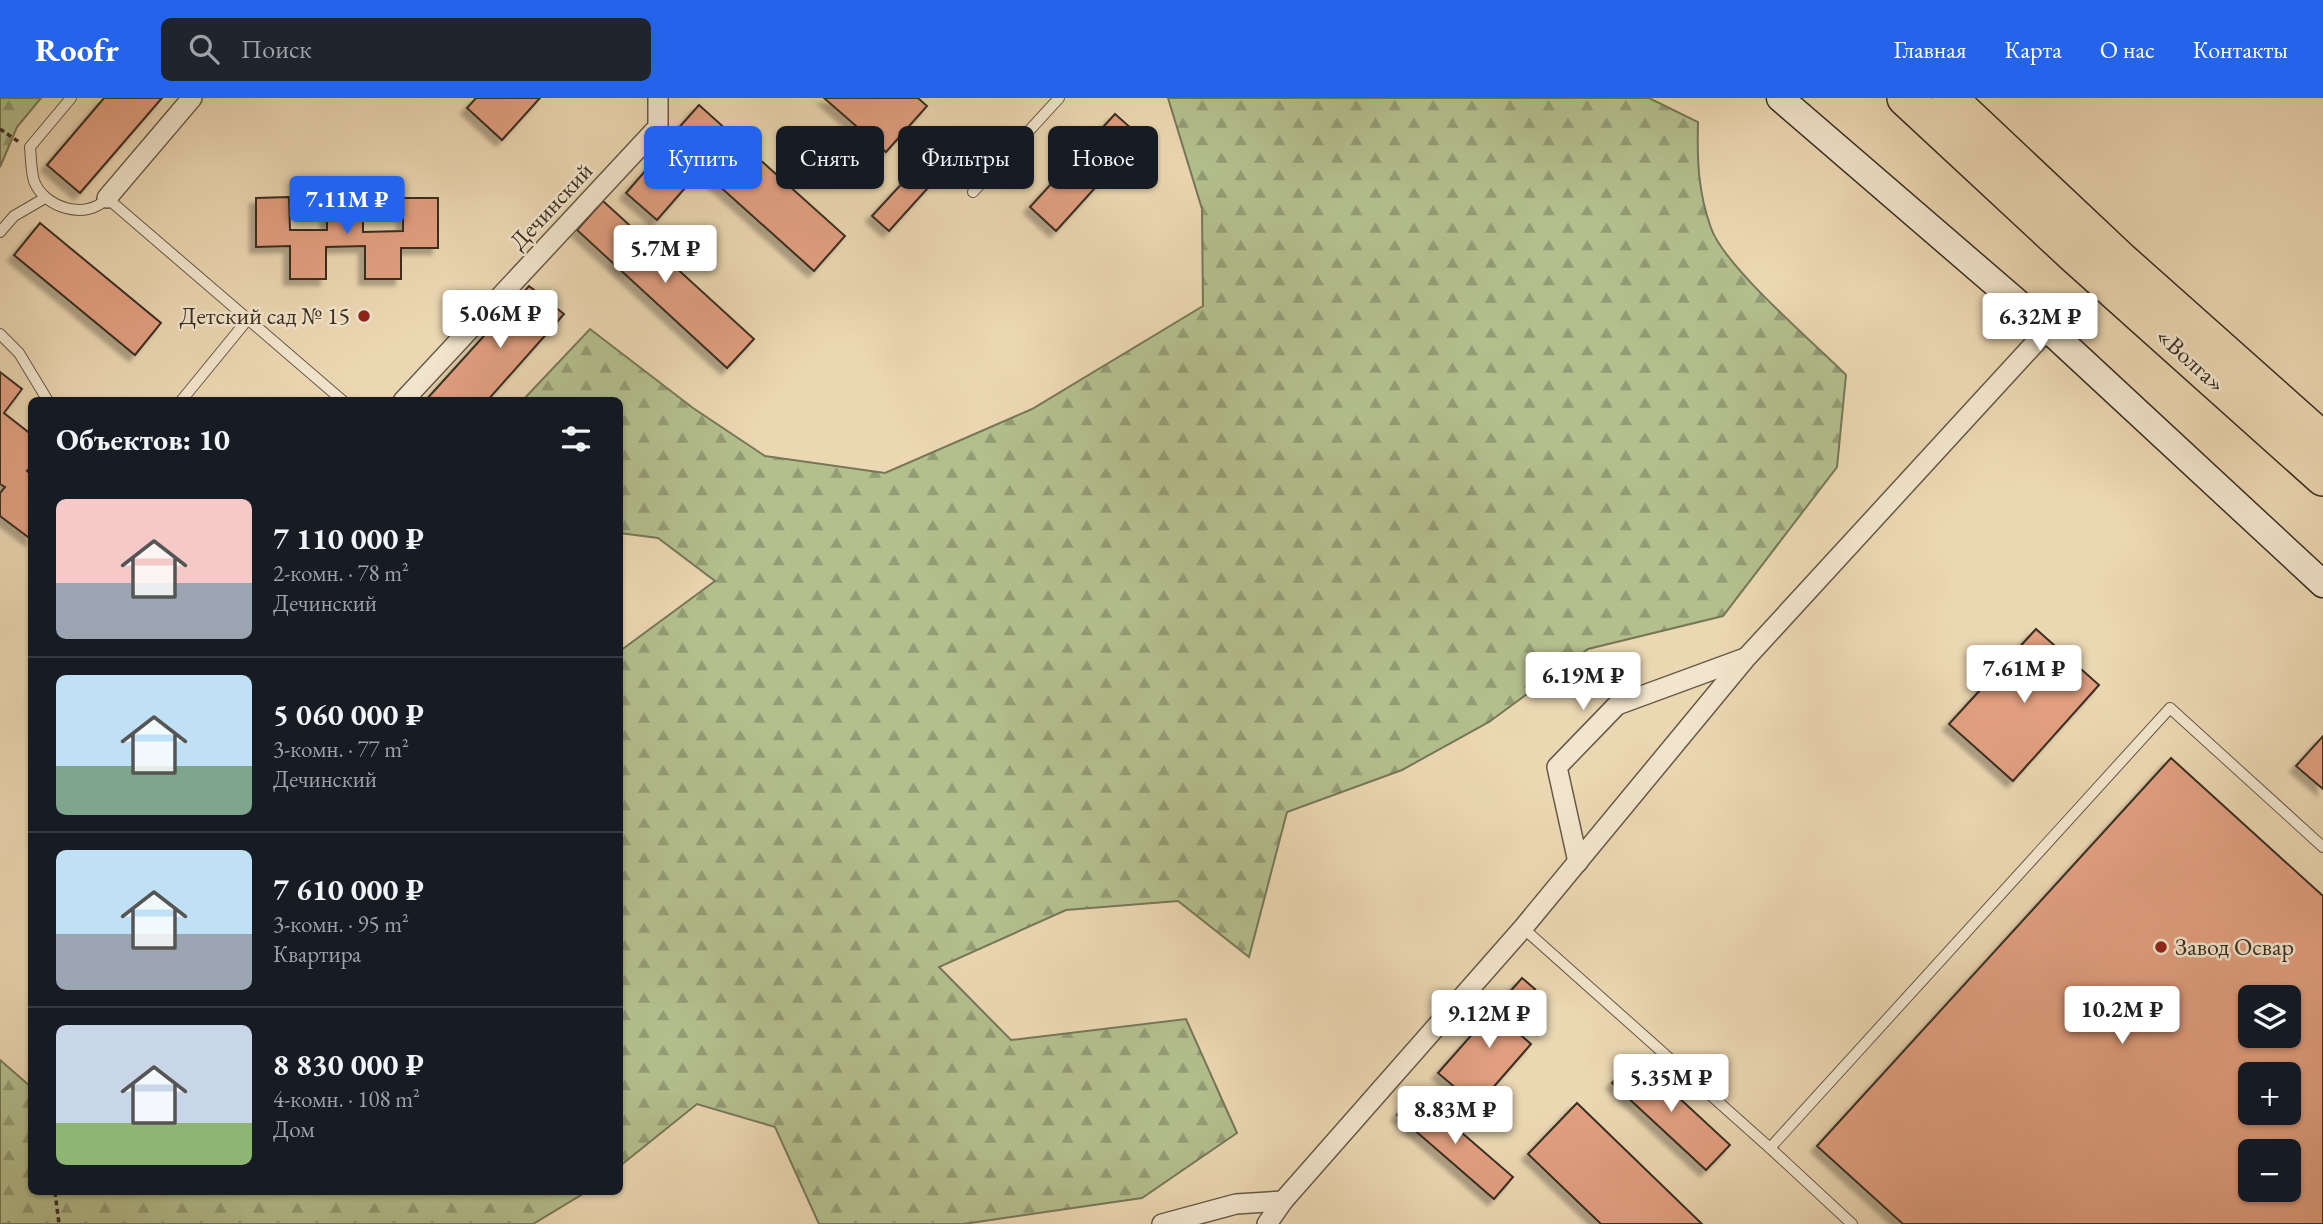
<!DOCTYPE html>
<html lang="ru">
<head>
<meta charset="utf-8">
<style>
  body { margin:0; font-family:"EB Garamond",serif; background:#20242c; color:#f1f3f6; height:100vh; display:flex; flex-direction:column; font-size:26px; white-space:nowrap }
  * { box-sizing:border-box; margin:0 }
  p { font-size:23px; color:#9ea1a6 }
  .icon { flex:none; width:38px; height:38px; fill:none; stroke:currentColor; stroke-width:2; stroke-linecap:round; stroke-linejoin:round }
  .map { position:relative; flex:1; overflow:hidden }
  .sheet { position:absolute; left:28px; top:299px; width:595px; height:798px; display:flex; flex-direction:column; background:#171b24; border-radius:10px; box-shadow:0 2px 5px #0004 }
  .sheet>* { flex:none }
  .banner { position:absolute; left:644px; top:28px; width:665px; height:63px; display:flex; gap:14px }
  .fabs { position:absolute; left:2238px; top:887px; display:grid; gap:14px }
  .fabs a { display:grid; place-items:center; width:63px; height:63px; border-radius:10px; background:#171b24; box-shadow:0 2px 5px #0004; font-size:35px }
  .price { position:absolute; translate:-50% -60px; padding:0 16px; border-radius:7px; background:#fff; color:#222; font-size:23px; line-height:46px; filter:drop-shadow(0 2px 4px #0008) }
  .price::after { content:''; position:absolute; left:50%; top:42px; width:21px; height:16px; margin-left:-10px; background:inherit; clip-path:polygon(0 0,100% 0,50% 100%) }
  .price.on { background:#2563eb; color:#fff }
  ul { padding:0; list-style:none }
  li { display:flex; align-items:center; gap:21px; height:175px; padding:0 28px }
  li+li { border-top:2px solid #363941 }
  li span { display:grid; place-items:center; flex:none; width:196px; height:140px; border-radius:10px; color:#555 }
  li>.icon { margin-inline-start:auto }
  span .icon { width:84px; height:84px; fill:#fffc; stroke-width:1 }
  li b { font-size:30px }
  h2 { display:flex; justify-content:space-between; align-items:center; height:84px; padding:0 28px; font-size:30px }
  .chip { padding:0 24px; border-radius:10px; background:#171b24; box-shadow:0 2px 5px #0004; font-size:24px; line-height:63px }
  .chip.on { background:#2563eb; color:#fff }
  header { display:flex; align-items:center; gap:42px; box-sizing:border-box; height:98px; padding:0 35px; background:#2563eb; color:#fff }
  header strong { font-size:33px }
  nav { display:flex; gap:38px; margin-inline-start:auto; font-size:24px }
  .search { width:490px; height:63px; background:#20242c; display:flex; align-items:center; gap:18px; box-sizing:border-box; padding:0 24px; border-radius:10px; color:#9ea1a6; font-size:26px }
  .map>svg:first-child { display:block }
</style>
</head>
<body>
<header>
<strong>Roofr</strong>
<div class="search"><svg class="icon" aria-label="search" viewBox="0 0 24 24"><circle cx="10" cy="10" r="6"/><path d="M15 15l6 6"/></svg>Поиск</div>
<nav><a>Главная</a><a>Карта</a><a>О нас</a><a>Контакты</a></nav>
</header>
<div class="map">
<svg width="2323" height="1126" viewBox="0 0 2323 1126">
  <defs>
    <pattern id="forest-firs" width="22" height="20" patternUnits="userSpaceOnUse" patternTransform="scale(1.75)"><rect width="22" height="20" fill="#b4bf8e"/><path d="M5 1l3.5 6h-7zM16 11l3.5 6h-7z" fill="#939c74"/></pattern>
    <filter id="shadow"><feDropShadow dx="-6" dy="6" stdDeviation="2" flood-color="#0004"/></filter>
  </defs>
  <rect width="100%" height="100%" fill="#ebd7b2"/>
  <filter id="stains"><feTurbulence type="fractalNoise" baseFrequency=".00286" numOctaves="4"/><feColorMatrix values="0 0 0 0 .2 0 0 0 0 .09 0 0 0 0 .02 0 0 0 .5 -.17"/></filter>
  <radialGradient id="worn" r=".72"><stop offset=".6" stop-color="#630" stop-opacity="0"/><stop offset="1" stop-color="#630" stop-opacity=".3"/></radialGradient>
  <!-- forest -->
  <g fill="url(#forest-firs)" stroke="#777758" stroke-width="2">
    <polygon points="0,0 41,0 17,29 0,69"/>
    <path d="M 1168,0 L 1649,0 L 1698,24 C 1697,62 1698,94 1711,130 C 1724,168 1814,245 1846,277 L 1837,369 L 1723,518 L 1588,551 L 1489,624 L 1402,672 L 1287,714 L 1249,859 L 1178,803 L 1066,812 L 939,869 L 1011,942 L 1186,921 L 1237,1035 L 1142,1100 L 963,1126 L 819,1126 L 775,1029 L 697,1006 L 620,1068 L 620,553 L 715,483 L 658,440 L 620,435 L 620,303 L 522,303 L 590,231 L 693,310 L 765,358 L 885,375 L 1032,311 L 1203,208 L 1202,111 Z"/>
    <polygon points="0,962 31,989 32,1094 586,1094 533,1126 0,1126"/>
  </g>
  <!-- building -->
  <g fill="#e19f80" stroke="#3a2f23" stroke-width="2" fill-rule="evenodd" filter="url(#shadow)">
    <polygon points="104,0 162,0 80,95 47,67"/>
    <polygon points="476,0 540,0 502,42 467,10"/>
    <polygon points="824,0 918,0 927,8 886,54"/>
    <polygon points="699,7 845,138 814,173 668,42"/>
    <polygon points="1115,16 1141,39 1056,133 1030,109"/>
    <polygon points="654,63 685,90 657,122 626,95"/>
    <polygon points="919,67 935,82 889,133 872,118"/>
    <polygon points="289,99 290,132 327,132 327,100 363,100 363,134 403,133 403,100 438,100 438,150 401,150 401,181 365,181 365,148 326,149 326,181 290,181 290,148 256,149 256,100"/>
    <polygon points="603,103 754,241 727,270 577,132"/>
    <polygon points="40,125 161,225 135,257 14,157"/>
    <polygon points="529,188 564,216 487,303 425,303"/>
    <polygon points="0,274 22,291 4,315 32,337 32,368 27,373 32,377 32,442 0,418 0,395 5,389 0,386"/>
    <polygon points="2036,531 2099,587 2013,683 1949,626"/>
    <polygon points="2323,638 2323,691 2296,668"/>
    <path d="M 2171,660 L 2323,798 L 2323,1126 L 1903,1126 L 1817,1048 ZM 2250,900 L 2289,900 L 2289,938 L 2250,938 ZM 2250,976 L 2289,976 L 2289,1015 L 2250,1015 ZM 2250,1054 L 2289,1054 L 2289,1092 L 2250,1092 Z"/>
    <polygon points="1522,880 1535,891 1506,924 1531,946 1477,1008 1438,975"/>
    <polygon points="1636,960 1730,1047 1706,1072 1612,985"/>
    <polygon points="1416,995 1513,1079 1494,1101 1397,1017"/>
    <polygon points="1577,1005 1702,1126 1601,1126 1528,1056"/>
  </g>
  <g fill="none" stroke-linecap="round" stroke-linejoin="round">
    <!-- lane casing -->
    <g stroke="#665947" stroke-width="12">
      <g id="lane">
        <path d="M 71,0 L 30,49 C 31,60 31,73 34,83 C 44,110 87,123 107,100 L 343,303"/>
        <polyline points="973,94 1059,0"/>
        <polyline points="0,134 14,118 45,100"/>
        <polyline points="0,236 19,255 48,303"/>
        <polyline points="181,303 248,221"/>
        <polyline points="1523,830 1770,1050 2170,610 2323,749"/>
        <polyline points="1770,1050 1852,1126"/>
      </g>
    </g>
    <!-- street casing -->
    <g stroke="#665947" stroke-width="22">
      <g id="street">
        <polyline points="107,100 192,0"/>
        <polyline points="403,303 658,29 658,0"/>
        <polyline points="1578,764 1557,669 1617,607 1745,560"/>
        <polyline points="1162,1126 1236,1106 1283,1103"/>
        <polyline points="1267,1126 1283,1103 1523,830 1746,560 2048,231"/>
      </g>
    </g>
    <!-- secondary casing -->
    <g stroke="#3a2f23" stroke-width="29">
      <polyline id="secondary" points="1780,0 2048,231 2323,486"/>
    </g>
    <!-- highway casing -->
    <g stroke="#3a2f23" stroke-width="38">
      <g id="highway">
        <polyline points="1905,0 2075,158 2323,380"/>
        <polyline points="1949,0 2121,162 2323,342"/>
      </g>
    </g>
    <!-- path -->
    <g stroke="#3a2f23" stroke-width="3.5" stroke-dasharray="5 3.5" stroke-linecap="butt">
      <polyline points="0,31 19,44"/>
      <polyline points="55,1094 59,1126"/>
    </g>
    <!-- lane -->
    <use href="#lane" stroke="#f2e5cd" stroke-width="10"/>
    <!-- street -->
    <use href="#street" stroke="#f2e5cd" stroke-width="19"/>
    <!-- secondary -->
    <use href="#secondary" stroke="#f2e5cd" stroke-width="26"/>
    <!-- highway -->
    <use href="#highway" stroke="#ebd7b2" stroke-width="35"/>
  </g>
  <!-- markers -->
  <g fill="#8f2418" stroke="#f2e5cd" stroke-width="2.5">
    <circle cx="364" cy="218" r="7"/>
    <circle cx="2161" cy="849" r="7"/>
  </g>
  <g text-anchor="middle" stroke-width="5" stroke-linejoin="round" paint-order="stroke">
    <!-- street labels -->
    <g font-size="24" fill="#3a2f23" stroke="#f2e5cd">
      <text transform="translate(551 108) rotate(-47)" y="8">Дечинский</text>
      <text transform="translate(2191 262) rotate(42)" y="8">«Волга»</text>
    </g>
    <!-- poi labels -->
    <g font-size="24" fill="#3a2f23" stroke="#f2e5cd" text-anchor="end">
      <text x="350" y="226">Детский сад № 15</text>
      <text x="2175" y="857" text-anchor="start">Завод Освар</text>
    </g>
  </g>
  <rect width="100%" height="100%" filter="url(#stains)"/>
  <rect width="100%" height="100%" fill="url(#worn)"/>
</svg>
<div class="fabs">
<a><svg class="icon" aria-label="layers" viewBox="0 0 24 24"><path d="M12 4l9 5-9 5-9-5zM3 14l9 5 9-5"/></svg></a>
<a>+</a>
<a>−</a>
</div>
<b class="price on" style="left:347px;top:138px">7.11M ₽</b>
<b class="price" style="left:665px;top:187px">5.7M ₽</b>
<b class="price" style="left:500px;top:252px">5.06M ₽</b>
<b class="price" style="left:2040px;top:255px">6.32M ₽</b>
<b class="price" style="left:2024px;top:607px">7.61M ₽</b>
<b class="price" style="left:1583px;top:614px">6.19M ₽</b>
<b class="price" style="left:2122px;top:948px">10.2M ₽</b>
<b class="price" style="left:1489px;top:952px">9.12M ₽</b>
<b class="price" style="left:1671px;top:1016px">5.35M ₽</b>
<b class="price" style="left:1455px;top:1048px">8.83M ₽</b>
<div class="banner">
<a class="chip on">Купить</a>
<a class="chip">Снять</a>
<a class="chip">Фильтры</a>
<a class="chip">Новое</a>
</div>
<section class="sheet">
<h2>Объектов: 10<svg class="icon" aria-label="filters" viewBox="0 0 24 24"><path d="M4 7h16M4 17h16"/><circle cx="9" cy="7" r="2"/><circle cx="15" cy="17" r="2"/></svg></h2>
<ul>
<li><span style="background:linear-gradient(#f6c9c9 60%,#9aa5b1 0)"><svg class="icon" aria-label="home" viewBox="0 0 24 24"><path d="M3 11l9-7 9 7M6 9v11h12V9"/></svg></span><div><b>7 110 000 ₽</b><p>2-комн. · 78 m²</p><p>Дечинский</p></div></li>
<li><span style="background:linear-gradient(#bfe0f5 65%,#7fa58c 0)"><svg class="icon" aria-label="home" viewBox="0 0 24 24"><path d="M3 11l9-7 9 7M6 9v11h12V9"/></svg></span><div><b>5 060 000 ₽</b><p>3-комн. · 77 m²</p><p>Дечинский</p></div></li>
<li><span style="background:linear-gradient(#bfe0f5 60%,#9aa5b1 0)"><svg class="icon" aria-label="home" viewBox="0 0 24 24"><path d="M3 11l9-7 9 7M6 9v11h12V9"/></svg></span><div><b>7 610 000 ₽</b><p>3-комн. · 95 m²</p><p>Квартира</p></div></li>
<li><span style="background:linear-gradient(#c9d6e8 70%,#8fb573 0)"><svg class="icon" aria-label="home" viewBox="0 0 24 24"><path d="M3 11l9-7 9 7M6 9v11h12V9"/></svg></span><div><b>8 830 000 ₽</b><p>4-комн. · 108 m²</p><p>Дом</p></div></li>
</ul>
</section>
</div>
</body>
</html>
